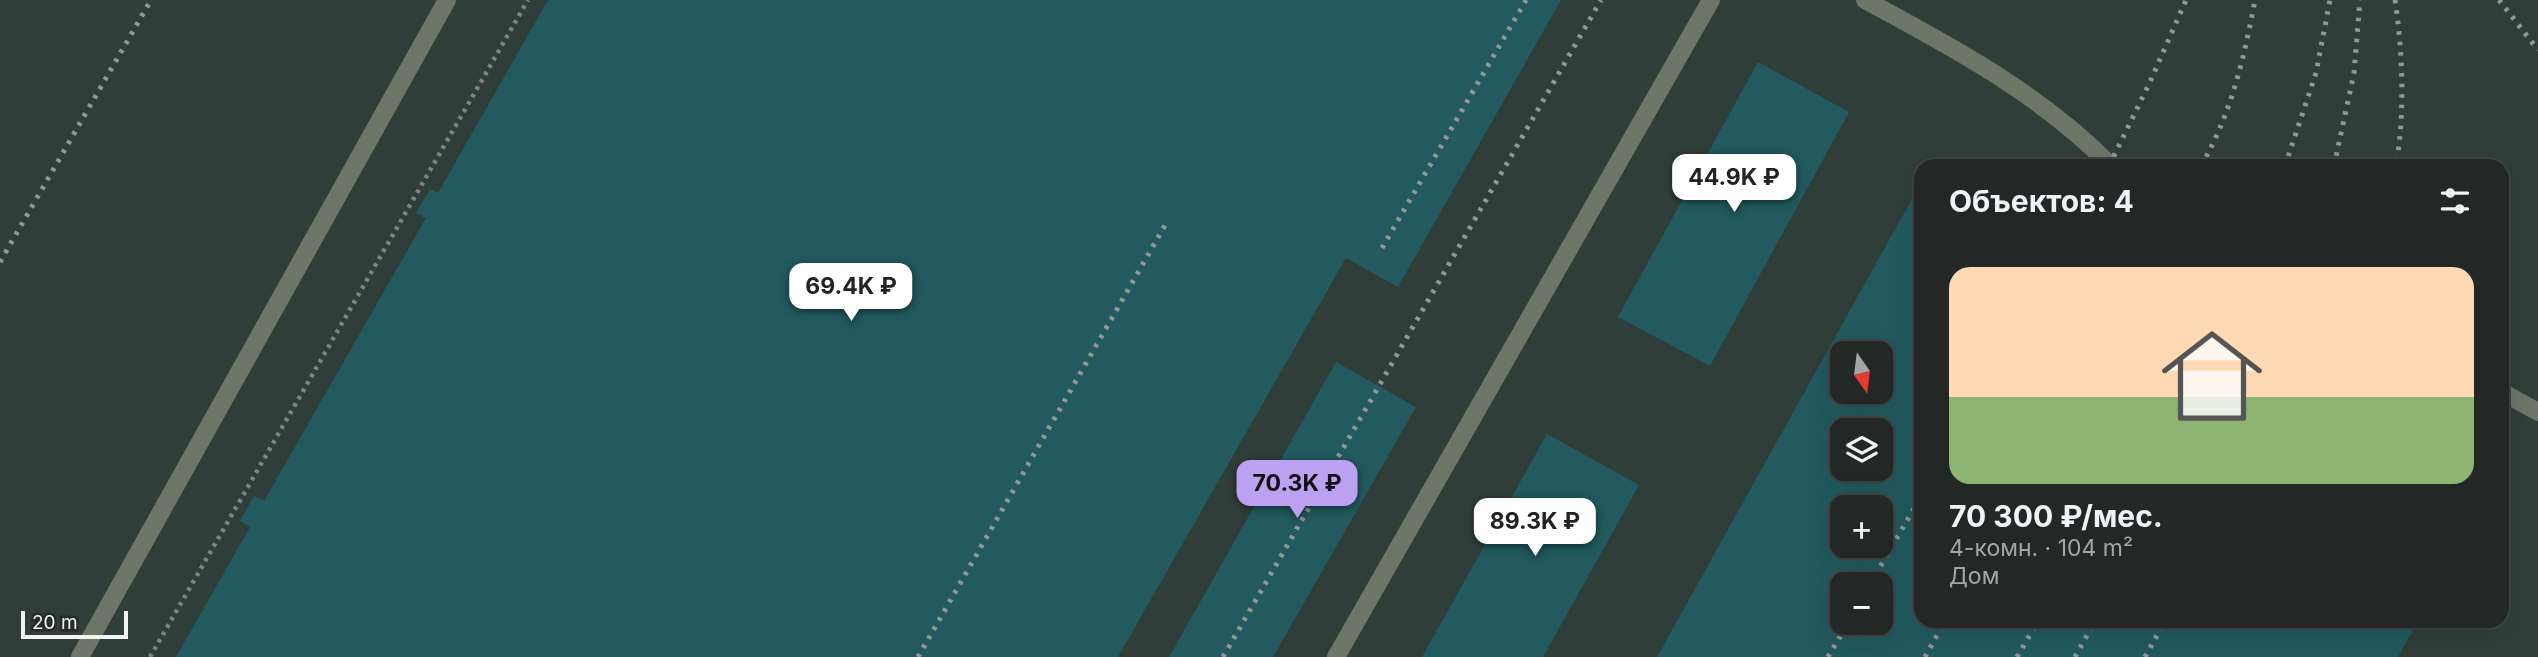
<!DOCTYPE html>
<html lang="ru">
<head>
<meta charset="utf-8">
<style>
  body { margin:0; font-family:Inter,sans-serif; background:#2b302e; color:#f1f3f6; height:100vh; display:flex; flex-direction:column; font-size:26px; white-space:nowrap }
  * { box-sizing:border-box; margin:0 }
  p { font-size:23px; color:#a3a6a7 }
  .icon { flex:none; width:38px; height:38px; fill:none; stroke:currentColor; stroke-width:2; stroke-linecap:round; stroke-linejoin:round }
  .map { position:relative; flex:1; overflow:hidden }
  .side { position:absolute; left:1914px; top:159px; width:595px; height:469px; display:flex; flex-direction:column; background:#232826; border-radius:21px; box-shadow:0 7px 28px #0002,0 0 0 2px #404443 }
  .side>* { flex:none }
  .needle { width:46px; rotate:166deg }
  .buttons { position:absolute; left:1830px; top:341px; display:grid; gap:14px }
  .buttons a { display:grid; place-items:center; width:63px; height:63px; border-radius:14px; background:#232826; box-shadow:0 7px 28px #0002,0 0 0 2px #404443; font-size:35px }
  .scale { position:absolute; left:21px; bottom:18px; width:107px; box-sizing:border-box; padding-left:7px; border:4px solid #f0f4f2; border-top:0; font-size:19px; line-height:24px; white-space:nowrap; color:#f0f4f2; -webkit-text-stroke:5px #252b29; paint-order:stroke }
  .price { position:absolute; translate:-50% -60px; padding:0 16px; border-radius:14px; background:#fff; color:#222; font-size:23px; line-height:46px; filter:drop-shadow(0 2px 4px #0008) }
  .price::after { content:''; position:absolute; left:50%; top:42px; width:21px; height:16px; margin-left:-10px; background:inherit; clip-path:polygon(0 0,100% 0,50% 100%) }
  .price.on { background:#bca0f2; color:#111 }
  ul { padding:0; list-style:none }
  li { display:grid; align-content:center; gap:14px; height:371px; padding:0 35px }
  li span { display:grid; place-items:center; height:217px; border-radius:21px; color:#555 }
  li>.icon { margin-inline-start:auto }
  span .icon { width:126px; height:126px; fill:#fffc; stroke-width:1 }
  li b { font-size:30px }
  h2 { display:flex; justify-content:space-between; align-items:center; height:84px; padding:0 35px; font-size:30px }
  .map>svg:first-child { display:block }
</style>
</head>
<body>
<div class="map">
<svg width="2538" height="657" viewBox="0 0 2538 657">
  <rect width="100%" height="100%" fill="#2f3533"/>
  <!-- built -->
  <path fill="#303e39" fill-rule="evenodd" d="M 0,0 L 2538,0 L 2538,657 L 0,657 ZM 1922,166 L 2502,166 L 2502,621 L 1922,621 ZM 1843,354 L 1881,354 L 1881,392 L 1843,392 ZM 1843,430 L 1881,430 L 1881,469 L 1843,469 ZM 1843,508 L 1881,508 L 1881,546 L 1843,546 ZM 1843,584 L 1881,584 L 1881,623 L 1843,623 Z"/>
  <!-- building -->
  <g fill="#225a5f" fill-rule="evenodd">
    <polygon points="548,0 1561,0 1398,287 1346,258 1118,657 176,657 250,527 240,521 254,496 264,501 426,218 416,213 430,189 438,193"/>
    <polygon points="1758,62 1849,112 1710,366 1618,317"/>
    <path d="M 1922,181 L 1922,621 L 2418,621 L 2398,657 L 1657,657 ZM 1843,354 L 1881,354 L 1881,392 L 1843,392 ZM 1843,430 L 1881,430 L 1881,469 L 1843,469 ZM 1843,508 L 1881,508 L 1881,546 L 1843,546 ZM 1843,584 L 1881,584 L 1881,623 L 1843,623 Z"/>
    <polygon points="1336,362 1416,407 1273,657 1169,657"/>
    <polygon points="1547,434 1639,485 1543,657 1422,657"/>
  </g>
  <g fill="none" stroke-linecap="round" stroke-linejoin="round">
    <!-- path -->
    <polyline stroke="#7f8482" stroke-width="4.5" stroke-dasharray="3.5 5" stroke-linecap="butt" points="150,657 528,0"/>
    <!-- minor -->
    <g stroke="#6c7768" stroke-width="18">
      <path d="M 1865,0 C 1951,46 2042,95 2111,166"/>
      <polyline points="2502,392 2538,412"/>
      <polyline points="80,657 447,0"/>
      <polyline points="1336,657 1711,0"/>
    </g>
    <!-- rail -->
    <g stroke="#939896" stroke-width="5" stroke-dasharray="3.5 7" stroke-linecap="butt">
      <path d="M 2395,0 C 2403,54 2405,113 2396,166"/>
      <polyline points="2499,0 2538,50"/>
      <polyline points="2109,166 2150,82 2186,0"/>
      <path d="M 2201,166 C 2231,114 2244,59 2255,0"/>
      <polyline points="2285,166 2316,73 2330,0"/>
      <polyline points="2334,166 2354,73 2360,0"/>
      <polyline points="1382,248 1526,0"/>
      <polyline points="0,262 151,0"/>
      <polyline points="1870,584 1922,495"/>
      <polyline points="918,657 1168,220"/>
      <polyline points="1223,657 1601,0"/>
      <polyline points="1828,657 1848,623"/>
      <polyline points="1925,657 1945,621"/>
      <polyline points="2017,657 2038,621"/>
      <polyline points="2075,657 2095,621"/>
      <polyline points="2145,657 2165,621"/>
    </g>
  </g>
</svg>
<div class="buttons">
<a><svg class="needle" viewBox="-14 -14 28 28"><path d="M0-13l5 13h-10z" fill="#e53935"/><path d="M0 13l5-13h-10z" fill="#a3a6a7"/></svg></a>
<a><svg class="icon" aria-label="layers" viewBox="0 0 24 24"><path d="M12 4l9 5-9 5-9-5zM3 14l9 5 9-5"/></svg></a>
<a>+</a>
<a>−</a>
</div>
<div class="scale">20 m</div>
<b class="price" style="left:1734px;top:214px">44.9K ₽</b>
<b class="price" style="left:851px;top:323px">69.4K ₽</b>
<b class="price on" style="left:1297px;top:520px">70.3K ₽</b>
<b class="price" style="left:1535px;top:558px">89.3K ₽</b>
<section class="side">
<h2>Объектов: 4<svg class="icon" aria-label="filters" viewBox="0 0 24 24"><path d="M4 7h16M4 17h16"/><circle cx="9" cy="7" r="2"/><circle cx="15" cy="17" r="2"/></svg></h2>
<ul>
<li><span style="background:linear-gradient(#ffd9b3 60%,#8fb573 0)"><svg class="icon" aria-label="home" viewBox="0 0 24 24"><path d="M3 11l9-7 9 7M6 9v11h12V9"/></svg></span><div><b>70 300 ₽/мес.</b><p>4-комн. · 104 m²</p><p>Дом</p></div></li>
</ul>
</section>
</div>
</body>
</html>
